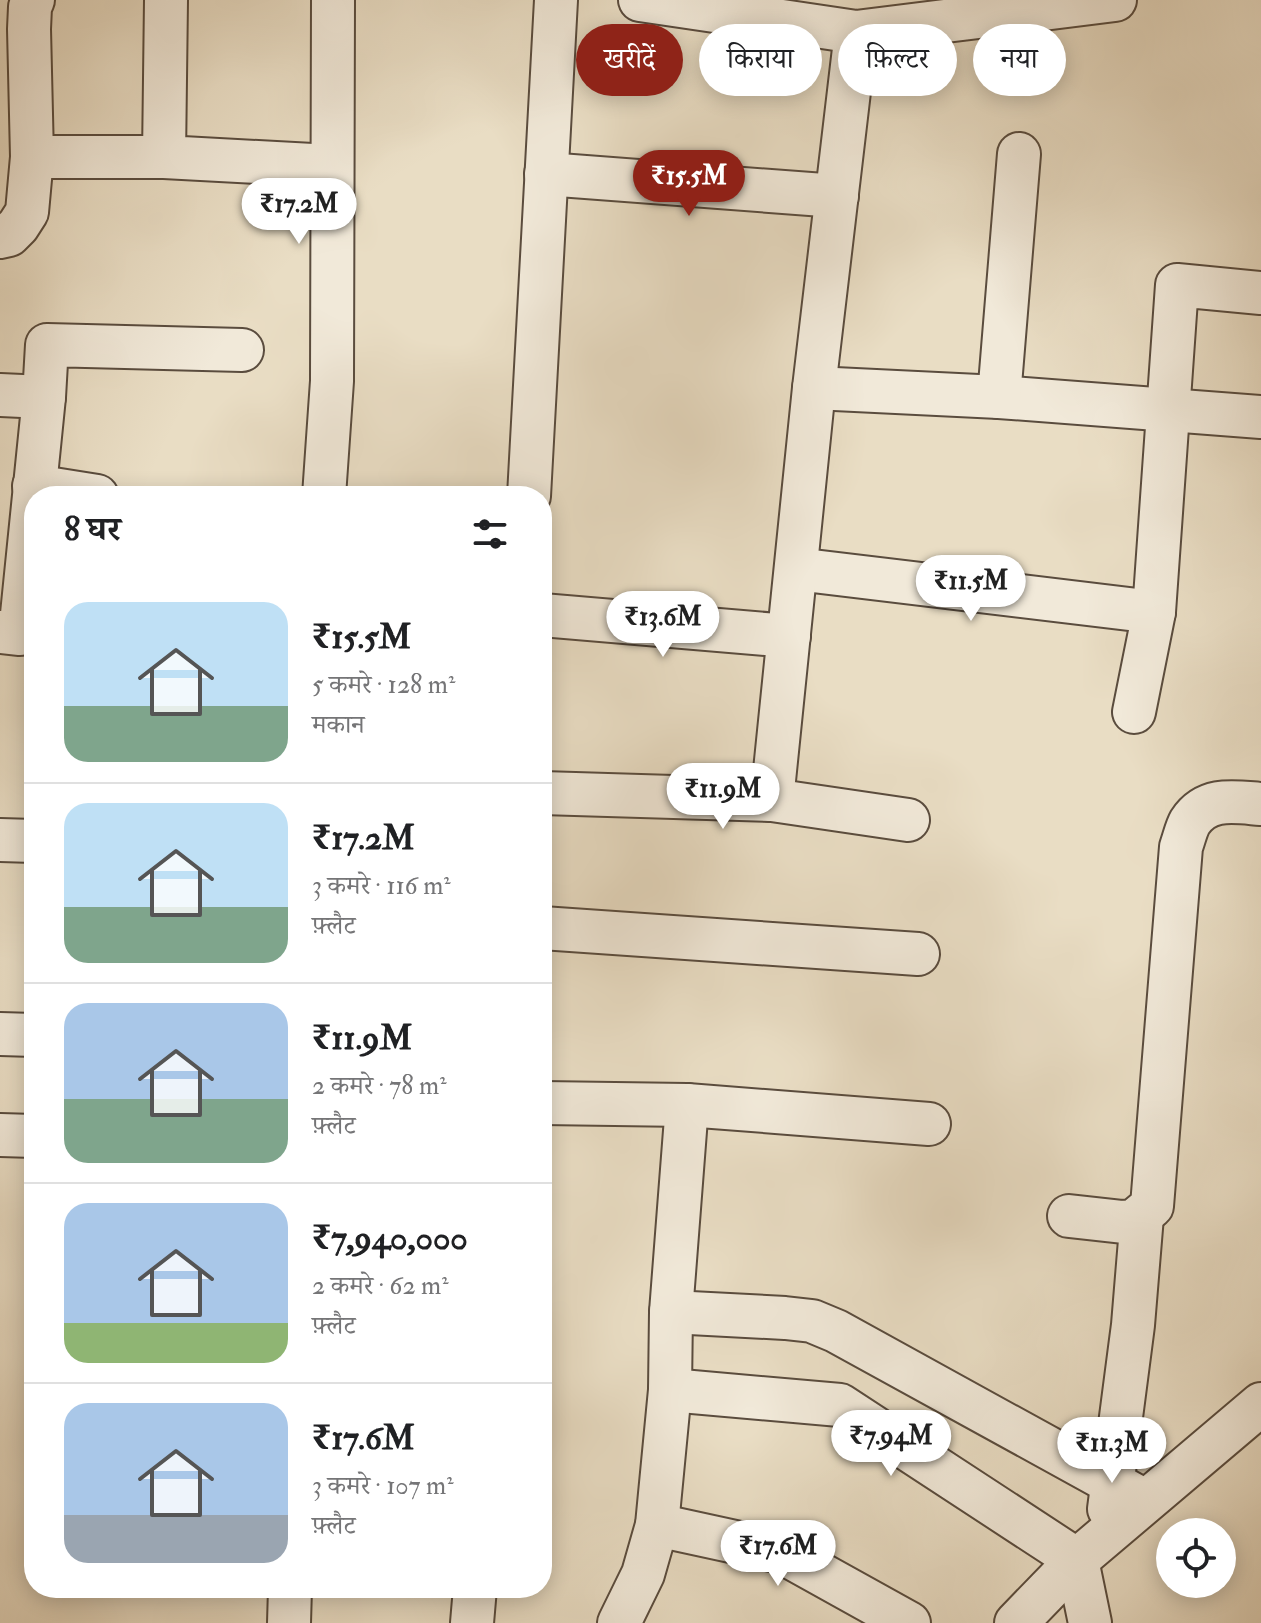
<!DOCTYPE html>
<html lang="hi">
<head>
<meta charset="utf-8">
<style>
  body { margin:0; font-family:"IM FELL Double Pica","Noto Serif Devanagari",serif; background:#f6f6f6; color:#202124; height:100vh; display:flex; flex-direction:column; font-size:30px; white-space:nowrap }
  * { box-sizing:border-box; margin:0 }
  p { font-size:26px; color:#757577 }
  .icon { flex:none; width:44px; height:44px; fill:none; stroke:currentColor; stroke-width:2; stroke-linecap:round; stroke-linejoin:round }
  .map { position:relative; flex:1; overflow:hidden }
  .panel { position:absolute; left:24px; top:486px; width:528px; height:1112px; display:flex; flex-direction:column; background:#fff; border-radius:32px; box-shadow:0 4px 20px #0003 }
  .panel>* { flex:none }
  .guide { position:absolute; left:576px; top:24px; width:564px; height:72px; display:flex; gap:16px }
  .tools { position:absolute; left:1156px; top:1518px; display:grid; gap:16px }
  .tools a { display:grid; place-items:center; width:80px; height:80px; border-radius:50%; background:#fff; box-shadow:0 4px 20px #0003; font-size:40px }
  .price { position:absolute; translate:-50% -68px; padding:0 18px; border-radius:28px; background:#fff; color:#222; font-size:26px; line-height:52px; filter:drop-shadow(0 2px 4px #0008) }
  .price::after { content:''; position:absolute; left:50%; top:48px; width:24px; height:18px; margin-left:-12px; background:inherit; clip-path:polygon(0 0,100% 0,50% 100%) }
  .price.on { background:#8f2418; color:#fff }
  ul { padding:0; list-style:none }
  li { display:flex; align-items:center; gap:24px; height:200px; padding:0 40px }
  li+li { border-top:2px solid #e0e0e0 }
  li span { display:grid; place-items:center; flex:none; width:224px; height:160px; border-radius:24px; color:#555 }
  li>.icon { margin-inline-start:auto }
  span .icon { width:96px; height:96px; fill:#fffc; stroke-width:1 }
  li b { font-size:34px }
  h2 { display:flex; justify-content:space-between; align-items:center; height:96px; padding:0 40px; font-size:34px }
  .pill { padding:0 28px; border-radius:36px; background:#fff; box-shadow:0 4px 20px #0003; font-size:28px; line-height:72px }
  .pill.on { background:#8f2418; color:#fff }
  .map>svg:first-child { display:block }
</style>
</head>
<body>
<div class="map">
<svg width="1261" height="1623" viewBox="0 0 1261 1623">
  <rect width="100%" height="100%" fill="#e9ddc4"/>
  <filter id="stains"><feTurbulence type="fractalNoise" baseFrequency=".0025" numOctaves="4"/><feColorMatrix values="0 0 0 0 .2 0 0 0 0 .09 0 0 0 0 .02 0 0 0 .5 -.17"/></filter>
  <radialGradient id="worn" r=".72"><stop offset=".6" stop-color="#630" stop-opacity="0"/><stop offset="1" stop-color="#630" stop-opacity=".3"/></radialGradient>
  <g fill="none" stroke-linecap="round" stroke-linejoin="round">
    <!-- minor casing -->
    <g stroke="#5a4c3e" stroke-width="46">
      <g id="minor">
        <polyline points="166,0 164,157 331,166"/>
        <polyline points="640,0 856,32 1115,0"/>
        <polyline points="32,157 164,157"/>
        <polyline points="546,174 837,196"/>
        <polyline points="0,237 9,235 18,226 27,212 32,157 29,29 30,7 33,0"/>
        <polyline points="814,388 999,397 1261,417"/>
        <polyline points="0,395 44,397"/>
        <polyline points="999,397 1019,154"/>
        <polyline points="34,486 97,496"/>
        <polyline points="324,496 332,381 333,0"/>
        <polyline points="529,496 556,0"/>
        <polyline points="796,569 1154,612"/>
        <polyline points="542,615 789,636"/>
        <polyline points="0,632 20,634 44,397 47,345 242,350"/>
        <polyline points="1134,712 1154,612 1177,285 1261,293"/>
        <polyline points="542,793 772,800 908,820"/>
        <polyline points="772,800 814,388 856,32"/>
        <polyline points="0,840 34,841"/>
        <polyline points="542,928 918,954"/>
        <polyline points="0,1034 34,1035"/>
        <polyline points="542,1103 687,1105 929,1124"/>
        <polyline points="0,1135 34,1136"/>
        <path d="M 1069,1216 L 1123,1222 L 1134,1221 L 1152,1206 L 1181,847 C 1184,839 1186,829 1190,822 C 1207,796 1235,802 1261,804"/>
        <polyline points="671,1312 785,1318 812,1321 836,1331 1145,1501"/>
        <polyline points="670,1390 840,1405 1077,1560 1090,1623"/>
        <polyline points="1109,1509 1133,1325 1142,1216"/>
        <polyline points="657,1525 781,1552 909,1623"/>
        <polyline points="289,1623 290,1588"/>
        <polyline points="472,1623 475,1588"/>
        <polyline points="619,1623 643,1574 657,1525 670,1390 671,1312 687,1105"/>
        <polyline points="1016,1623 1077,1560 1261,1404"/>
      </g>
    </g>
    <!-- minor -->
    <use href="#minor" stroke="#f1e9d9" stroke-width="42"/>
  </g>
  <rect width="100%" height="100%" filter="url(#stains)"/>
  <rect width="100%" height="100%" fill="url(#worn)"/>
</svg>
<div class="tools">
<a><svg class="icon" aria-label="locate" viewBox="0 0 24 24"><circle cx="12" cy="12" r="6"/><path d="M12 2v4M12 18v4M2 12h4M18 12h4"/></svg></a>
</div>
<b class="price on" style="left:689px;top:218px">₹15.5M</b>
<b class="price" style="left:299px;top:246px">₹17.2M</b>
<b class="price" style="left:971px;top:623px">₹11.5M</b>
<b class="price" style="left:663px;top:659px">₹13.6M</b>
<b class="price" style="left:723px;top:831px">₹11.9M</b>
<b class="price" style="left:891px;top:1478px">₹7.94M</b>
<b class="price" style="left:1112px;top:1485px">₹11.3M</b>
<b class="price" style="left:778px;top:1588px">₹17.6M</b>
<div class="guide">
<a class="pill on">खरीदें</a>
<a class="pill">किराया</a>
<a class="pill">फ़िल्टर</a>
<a class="pill">नया</a>
</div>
<section class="panel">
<h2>8 घर<svg class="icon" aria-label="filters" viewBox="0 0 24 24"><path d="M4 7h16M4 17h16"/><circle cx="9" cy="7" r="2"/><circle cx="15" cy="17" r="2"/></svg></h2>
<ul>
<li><span style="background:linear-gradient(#bfe0f5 65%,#7fa58c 0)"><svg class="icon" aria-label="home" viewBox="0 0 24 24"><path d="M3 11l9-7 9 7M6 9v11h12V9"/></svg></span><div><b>₹15.5M</b><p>5 कमरे · 128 m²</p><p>मकान</p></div></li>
<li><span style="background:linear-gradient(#bfe0f5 65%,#7fa58c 0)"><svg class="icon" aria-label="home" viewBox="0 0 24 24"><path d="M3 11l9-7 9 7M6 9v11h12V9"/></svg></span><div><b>₹17.2M</b><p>3 कमरे · 116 m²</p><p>फ़्लैट</p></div></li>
<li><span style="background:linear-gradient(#a9c7e8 60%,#7fa58c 0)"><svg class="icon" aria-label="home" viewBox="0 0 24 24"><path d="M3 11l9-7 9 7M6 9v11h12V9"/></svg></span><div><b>₹11.9M</b><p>2 कमरे · 78 m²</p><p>फ़्लैट</p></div></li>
<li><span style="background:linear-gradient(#a9c7e8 75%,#8fb573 0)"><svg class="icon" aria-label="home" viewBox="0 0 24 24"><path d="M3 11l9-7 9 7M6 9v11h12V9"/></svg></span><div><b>₹7,940,000</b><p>2 कमरे · 62 m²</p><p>फ़्लैट</p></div></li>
<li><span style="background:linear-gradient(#a9c7e8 70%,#9aa5b1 0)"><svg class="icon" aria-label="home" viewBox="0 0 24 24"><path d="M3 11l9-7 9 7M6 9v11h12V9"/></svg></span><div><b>₹17.6M</b><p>3 कमरे · 107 m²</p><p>फ़्लैट</p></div></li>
</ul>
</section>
</div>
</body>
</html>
